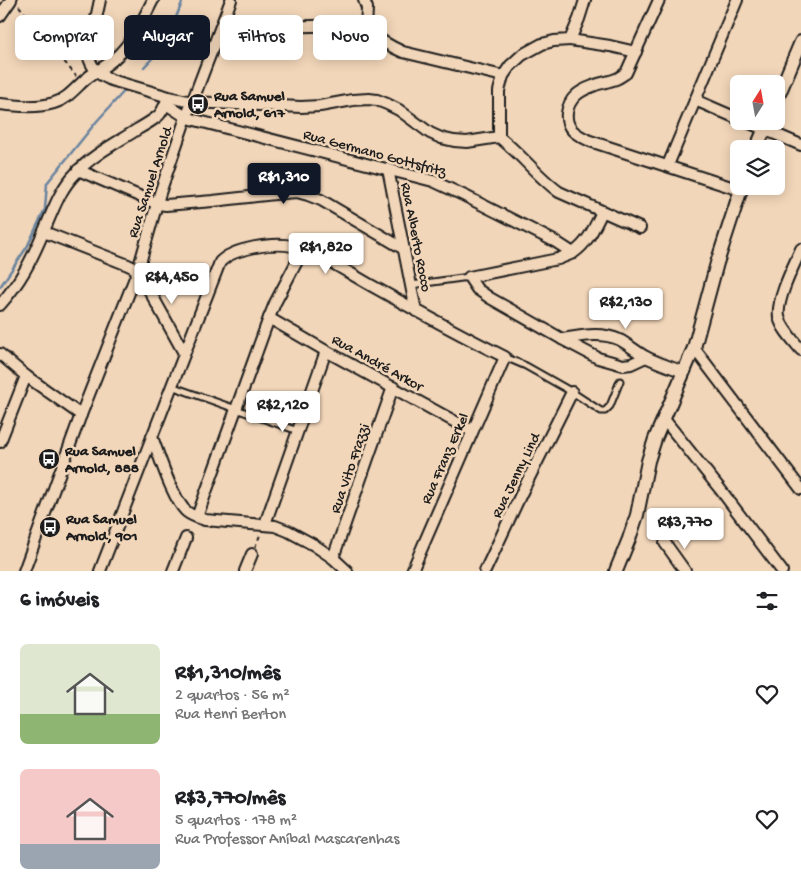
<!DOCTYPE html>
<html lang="pt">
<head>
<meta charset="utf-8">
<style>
  body { margin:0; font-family:"Gochi Hand",sans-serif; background:#f2f2f2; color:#202124; height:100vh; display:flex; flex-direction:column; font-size:19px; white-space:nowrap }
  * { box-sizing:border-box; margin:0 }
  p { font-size:16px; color:#757577 }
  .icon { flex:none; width:28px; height:28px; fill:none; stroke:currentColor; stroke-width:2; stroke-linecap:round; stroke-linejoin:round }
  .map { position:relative; height:571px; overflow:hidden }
  .drawer { display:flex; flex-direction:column; background:#fff; flex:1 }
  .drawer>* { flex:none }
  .banner { position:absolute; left:15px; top:15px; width:500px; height:45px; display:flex; gap:10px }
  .needle { width:32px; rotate:11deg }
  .fabs { position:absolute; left:730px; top:75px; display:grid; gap:10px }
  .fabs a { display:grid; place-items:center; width:55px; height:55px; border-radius:8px; background:#fff; box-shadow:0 2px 12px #0003; font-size:25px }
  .price { position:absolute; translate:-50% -42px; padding:0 11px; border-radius:5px; background:#fff; color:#222; font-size:16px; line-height:32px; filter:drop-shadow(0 1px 2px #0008) }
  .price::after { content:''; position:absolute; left:50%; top:30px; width:15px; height:11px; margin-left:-8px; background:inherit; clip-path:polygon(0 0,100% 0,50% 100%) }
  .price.on { background:#111827; color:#fff }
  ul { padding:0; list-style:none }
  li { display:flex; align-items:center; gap:15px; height:125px; padding:0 20px }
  li span { display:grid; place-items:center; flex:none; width:140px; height:100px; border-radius:8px; color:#555 }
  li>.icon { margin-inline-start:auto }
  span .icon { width:60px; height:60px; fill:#fffc; stroke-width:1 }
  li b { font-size:21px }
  h2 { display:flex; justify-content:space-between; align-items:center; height:60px; padding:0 20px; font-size:21px }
  .chip { padding:0 18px; border-radius:8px; background:#fff; box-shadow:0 2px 12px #0003; font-size:18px; line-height:45px }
  .chip.on { background:#111827; color:#fff }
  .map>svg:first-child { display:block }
</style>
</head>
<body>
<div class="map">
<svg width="801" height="571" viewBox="0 0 801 571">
  <rect width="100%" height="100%" fill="#f2d6b9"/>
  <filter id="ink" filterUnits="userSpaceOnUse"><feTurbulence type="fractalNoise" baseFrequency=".02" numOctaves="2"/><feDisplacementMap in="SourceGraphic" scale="10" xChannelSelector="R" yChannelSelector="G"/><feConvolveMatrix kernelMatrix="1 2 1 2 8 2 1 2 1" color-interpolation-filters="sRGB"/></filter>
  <g filter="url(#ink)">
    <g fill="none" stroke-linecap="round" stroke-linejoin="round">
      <!-- stream -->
      <g stroke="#69849f" stroke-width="2.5">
        <polyline points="144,67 162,48 169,35 183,0"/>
        <polyline points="0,287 27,247 45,209 47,183 97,121 127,88"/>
      </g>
      <!-- service casing -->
      <g stroke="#1c1c1c" stroke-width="9">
        <g id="service">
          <polyline points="411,285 469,277"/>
          <polyline points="505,357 526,366 572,392 601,411 605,411 610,406 620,381"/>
          <polyline points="171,386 298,431"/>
        </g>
      </g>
      <!-- minor casing -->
      <g stroke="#1c1c1c" stroke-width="14">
        <g id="minor">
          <polyline points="100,0 88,56 91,63 96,72 111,80 169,97 192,102 301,107 320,106 353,100 369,99 377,100 387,104 399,110 430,133 441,138 454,141 467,142 499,137"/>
          <path d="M 364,0 L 367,8 L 366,29 C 378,39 389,46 403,52 L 503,76"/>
          <path d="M 585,0 L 579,19 L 570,40 L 554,41 L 542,44 L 522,55 L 510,66 L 503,76 L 499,91 L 499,137 C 521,154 537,176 559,192 L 640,228"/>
          <path d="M 659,0 L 626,73 C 623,75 619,78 616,79 C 608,82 600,83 593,86 C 579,91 569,98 567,113 C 565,129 577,135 590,141 L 740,190"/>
          <polyline points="0,16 11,0"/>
          <polyline points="220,30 275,27 349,25 366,29"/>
          <polyline points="570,40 610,46 636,52"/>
          <polyline points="695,100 739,119"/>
          <path d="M 0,104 C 17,106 37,108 54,103 C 68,99 76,87 87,78 C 96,71 107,66 115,58 C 133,42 142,21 153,0"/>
          <polyline points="166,104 186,117 195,120 433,181 465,196 556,242 573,253 558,259 469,277 477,289 490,298 562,339 598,358 623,365 631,364 646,357"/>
          <polyline points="745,121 801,145"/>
          <polyline points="668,165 737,0"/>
          <polyline points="388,169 416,311"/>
          <polyline points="78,170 158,204 166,205 213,201 284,193 297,192 308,195 321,200 404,249"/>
          <polyline points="44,232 128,265 138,270 184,353"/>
          <path d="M 801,249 C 794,265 776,300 779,317 C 782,329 793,340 801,350"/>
          <path d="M 573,253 C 588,243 594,228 602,212"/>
          <path d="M 0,305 C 21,281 31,261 43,233 C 53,211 59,190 76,173 C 92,155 118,142 138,129 C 145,125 152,121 158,116 C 162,113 165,105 167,100"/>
          <polyline points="269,318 326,351 472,431"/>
          <path d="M 562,339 C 581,336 601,331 620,340 C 629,345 637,352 646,357 C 658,363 671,367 683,372"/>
          <polyline points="694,348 801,489"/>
          <polyline points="0,354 26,376 81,415"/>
          <polyline points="663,418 720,489 782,571"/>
          <path d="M 152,437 C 159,455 173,501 187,512 C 192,516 199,518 205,520 L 275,526 L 288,531 L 314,545 L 333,558 L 347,571"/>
          <polyline points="0,442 26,376"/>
          <polyline points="197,517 269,318 275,303 303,250"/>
          <polyline points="265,524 326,351"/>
          <polyline points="665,543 685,571"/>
          <polyline points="333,558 393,387"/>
          <polyline points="24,571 79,420 138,270 160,193 183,126 231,0"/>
          <path d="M 100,571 L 220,262 C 233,248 274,242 292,246 C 319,252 350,274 374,287 C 417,311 460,335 505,357 L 412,571"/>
          <polyline points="173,571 186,538"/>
          <polyline points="245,571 252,554"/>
          <polyline points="485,571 522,492 572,392"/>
        </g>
      </g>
      <!-- tertiary casing -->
      <g stroke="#1c1c1c" stroke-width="16">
        <g id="tertiary">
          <polyline points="776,101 801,42"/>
          <polyline points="756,149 768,121"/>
          <polyline points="616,571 629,539 637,515 648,461 655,439 694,348 717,263 742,186"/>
        </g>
      </g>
      <!-- path -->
      <g stroke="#1c1c1c" stroke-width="2" stroke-dasharray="4 4" stroke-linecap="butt">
        <polyline points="19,6 76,76"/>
        <polyline points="255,547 261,533"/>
      </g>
      <!-- service -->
      <use href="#service" stroke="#f2d6b9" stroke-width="5"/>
      <!-- minor -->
      <use href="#minor" stroke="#f2d6b9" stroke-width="10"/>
      <!-- tertiary -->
      <use href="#tertiary" stroke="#f2d6b9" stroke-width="12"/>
    </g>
  </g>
  <!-- icons -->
  <defs>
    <g id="bus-disc" transform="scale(1.125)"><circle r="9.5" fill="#1c1c1c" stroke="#f2d6b9"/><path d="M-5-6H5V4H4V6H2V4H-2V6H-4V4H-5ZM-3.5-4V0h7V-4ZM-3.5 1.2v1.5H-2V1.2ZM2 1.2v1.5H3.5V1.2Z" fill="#fff"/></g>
  </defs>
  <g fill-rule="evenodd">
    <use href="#bus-disc" x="198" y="104"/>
    <use href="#bus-disc" x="49" y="459"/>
    <use href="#bus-disc" x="50" y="527"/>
  </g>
  <g text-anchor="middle" stroke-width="5" stroke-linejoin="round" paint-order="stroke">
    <!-- poi labels -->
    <g font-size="15" font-weight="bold" fill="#1c1c1c" stroke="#f2d6b9" text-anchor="start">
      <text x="214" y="100">Rua Samuel<tspan x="214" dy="17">Arnold, 617</tspan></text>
      <text x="65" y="455">Rua Samuel<tspan x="65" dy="17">Arnold, 888</tspan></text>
      <text x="66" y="523">Rua Samuel<tspan x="66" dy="17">Arnold, 901</tspan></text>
    </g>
    <!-- street labels -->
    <g font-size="15" fill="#1c1c1c" stroke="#f2d6b9">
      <text transform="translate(375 152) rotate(15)" y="5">Rua Germano Gottsfritz</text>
      <text transform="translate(149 182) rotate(-72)" y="5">Rua Samuel Arnold</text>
      <text transform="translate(417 237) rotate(79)" y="5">Rua Alberto Rocco</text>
      <text transform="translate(378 362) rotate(29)" y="5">Rua André Arkor</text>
      <text transform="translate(444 458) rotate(-66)" y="5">Rua Franz Erkel</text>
      <text transform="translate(349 468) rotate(-71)" y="5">Rua Vito Frazzi</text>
      <text transform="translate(515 475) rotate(-64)" y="5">Rua Jenny Lind</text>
    </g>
  </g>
</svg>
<div class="fabs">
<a><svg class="needle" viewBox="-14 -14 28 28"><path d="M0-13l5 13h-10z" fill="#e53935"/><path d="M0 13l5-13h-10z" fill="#757577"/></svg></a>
<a><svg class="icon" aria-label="layers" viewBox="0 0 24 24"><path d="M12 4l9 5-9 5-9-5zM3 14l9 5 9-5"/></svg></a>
</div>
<b class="price on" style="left:284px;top:205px">R$1,310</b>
<b class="price" style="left:326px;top:275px">R$1,820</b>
<b class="price" style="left:172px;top:305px">R$4,450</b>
<b class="price" style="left:626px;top:330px">R$2,130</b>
<b class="price" style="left:283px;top:433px">R$2,120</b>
<b class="price" style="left:685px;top:550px">R$3,770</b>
<div class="banner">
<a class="chip">Comprar</a>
<a class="chip on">Alugar</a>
<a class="chip">Filtros</a>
<a class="chip">Novo</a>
</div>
</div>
<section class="drawer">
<h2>6 imóveis<svg class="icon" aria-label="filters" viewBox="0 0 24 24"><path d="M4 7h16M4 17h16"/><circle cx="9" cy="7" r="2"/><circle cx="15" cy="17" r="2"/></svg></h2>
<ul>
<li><span style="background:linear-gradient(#dfe7d0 70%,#8fb573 0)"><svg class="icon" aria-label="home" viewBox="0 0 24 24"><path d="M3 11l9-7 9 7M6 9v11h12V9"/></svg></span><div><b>R$1,310/mês</b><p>2 quartos · 56 m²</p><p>Rua Henri Berton</p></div><svg class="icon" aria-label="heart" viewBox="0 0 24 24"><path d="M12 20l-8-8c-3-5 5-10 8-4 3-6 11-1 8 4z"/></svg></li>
<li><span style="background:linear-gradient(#f6c9c9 75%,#9aa5b1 0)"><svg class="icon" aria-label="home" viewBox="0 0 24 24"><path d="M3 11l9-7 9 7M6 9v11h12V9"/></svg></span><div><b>R$3,770/mês</b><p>5 quartos · 178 m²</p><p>Rua Professor Aníbal Mascarenhas</p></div><svg class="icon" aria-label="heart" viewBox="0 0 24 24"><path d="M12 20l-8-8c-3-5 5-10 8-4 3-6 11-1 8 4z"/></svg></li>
</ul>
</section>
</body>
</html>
